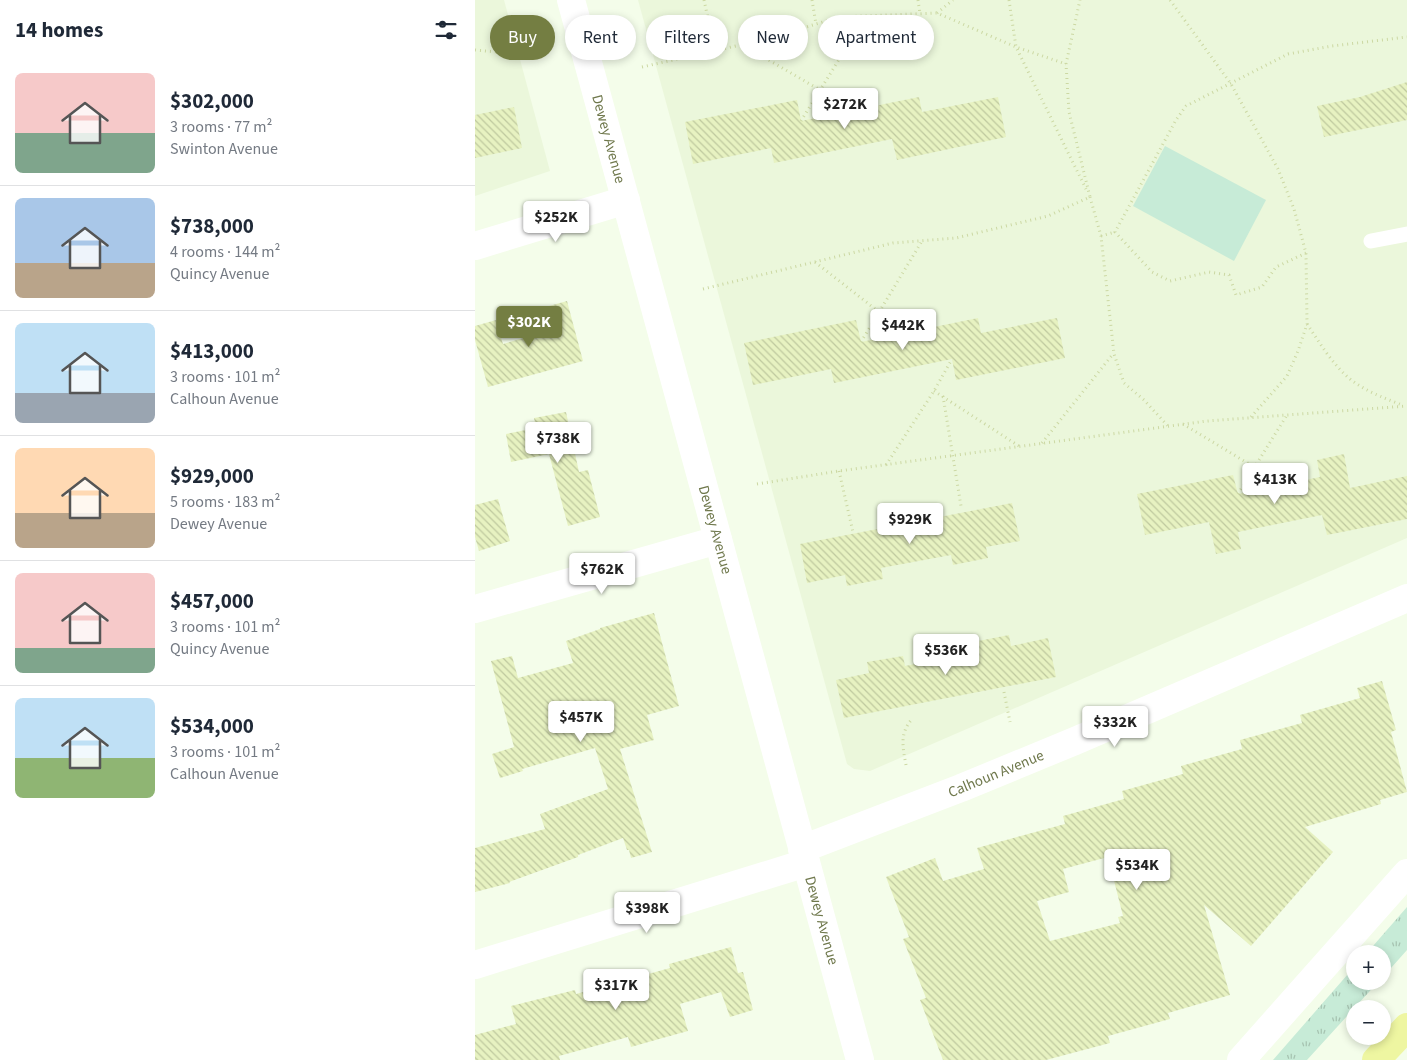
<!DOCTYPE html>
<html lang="en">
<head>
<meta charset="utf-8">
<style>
  body { margin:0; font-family:"Source Sans 3",sans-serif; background:#f2f2f3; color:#1f2937; height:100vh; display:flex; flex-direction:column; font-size:19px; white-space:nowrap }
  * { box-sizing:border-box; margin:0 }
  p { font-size:16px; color:#747a83 }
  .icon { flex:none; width:28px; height:28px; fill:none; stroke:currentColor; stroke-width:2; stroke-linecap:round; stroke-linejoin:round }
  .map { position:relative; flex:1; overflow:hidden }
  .details { display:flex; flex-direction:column; background:#fff; width:475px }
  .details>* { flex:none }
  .hud { position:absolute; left:15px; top:15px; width:475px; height:45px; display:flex; gap:10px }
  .tools { position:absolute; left:871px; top:945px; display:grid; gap:10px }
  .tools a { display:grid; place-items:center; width:45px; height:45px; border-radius:50%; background:#fff; box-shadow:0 2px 8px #0003; font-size:25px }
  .price { position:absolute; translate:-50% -42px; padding:0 11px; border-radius:5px; background:#fff; color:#222; font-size:16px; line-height:32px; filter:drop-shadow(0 1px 2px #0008) }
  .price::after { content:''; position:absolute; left:50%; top:30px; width:15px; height:11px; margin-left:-8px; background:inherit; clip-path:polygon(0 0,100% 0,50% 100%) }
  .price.active { background:#747e42; color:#fff }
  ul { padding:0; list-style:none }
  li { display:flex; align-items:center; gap:15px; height:125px; padding:0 15px }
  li+li { border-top:1px solid #e0e1e3 }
  li span { display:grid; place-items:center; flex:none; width:140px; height:100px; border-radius:8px; color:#555 }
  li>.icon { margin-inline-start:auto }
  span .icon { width:60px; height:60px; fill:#fffc; stroke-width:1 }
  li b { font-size:21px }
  h2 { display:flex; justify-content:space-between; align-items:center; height:60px; padding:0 15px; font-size:21px }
  .pill { padding:0 18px; border-radius:22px; background:#fff; box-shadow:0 2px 8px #0003; font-size:18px; line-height:45px }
  .pill.active { background:#747e42; color:#fff }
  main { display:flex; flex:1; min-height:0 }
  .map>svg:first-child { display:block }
</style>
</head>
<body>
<main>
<section class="details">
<h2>14 homes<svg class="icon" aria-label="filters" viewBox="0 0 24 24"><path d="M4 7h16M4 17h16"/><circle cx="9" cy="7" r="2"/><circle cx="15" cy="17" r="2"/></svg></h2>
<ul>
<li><span style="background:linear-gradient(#f6c9c9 60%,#7fa58c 0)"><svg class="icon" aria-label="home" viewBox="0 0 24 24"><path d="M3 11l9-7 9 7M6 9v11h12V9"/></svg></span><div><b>$302,000</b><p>3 rooms · 77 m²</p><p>Swinton Avenue</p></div></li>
<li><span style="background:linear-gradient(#a9c7e8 65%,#b9a48a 0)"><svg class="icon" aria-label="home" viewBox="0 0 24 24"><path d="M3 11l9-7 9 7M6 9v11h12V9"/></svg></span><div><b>$738,000</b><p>4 rooms · 144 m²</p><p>Quincy Avenue</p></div></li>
<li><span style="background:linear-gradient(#bfe0f5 70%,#9aa5b1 0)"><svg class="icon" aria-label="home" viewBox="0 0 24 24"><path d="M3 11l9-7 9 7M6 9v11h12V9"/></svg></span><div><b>$413,000</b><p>3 rooms · 101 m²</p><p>Calhoun Avenue</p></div></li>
<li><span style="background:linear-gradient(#ffd9b3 65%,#b9a48a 0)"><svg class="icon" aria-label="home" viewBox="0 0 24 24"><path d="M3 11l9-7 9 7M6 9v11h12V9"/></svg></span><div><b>$929,000</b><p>5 rooms · 183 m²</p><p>Dewey Avenue</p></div></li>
<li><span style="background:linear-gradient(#f6c9c9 75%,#7fa58c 0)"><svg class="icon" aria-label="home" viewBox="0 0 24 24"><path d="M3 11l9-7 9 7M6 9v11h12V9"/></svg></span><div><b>$457,000</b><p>3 rooms · 101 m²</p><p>Quincy Avenue</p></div></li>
<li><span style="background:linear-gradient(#bfe0f5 60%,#8fb573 0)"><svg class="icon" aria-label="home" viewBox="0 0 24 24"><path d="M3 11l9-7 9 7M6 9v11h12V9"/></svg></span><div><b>$534,000</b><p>3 rooms · 101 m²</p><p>Calhoun Avenue</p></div></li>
</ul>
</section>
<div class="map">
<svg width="932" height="1060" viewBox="0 0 932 1060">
  <defs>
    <pattern id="grass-tufts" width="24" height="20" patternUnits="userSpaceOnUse" patternTransform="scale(1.25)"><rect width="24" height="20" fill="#c7ebd7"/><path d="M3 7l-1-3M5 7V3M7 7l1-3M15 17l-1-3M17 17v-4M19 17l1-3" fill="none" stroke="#a6c3b1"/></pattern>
    <pattern id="building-back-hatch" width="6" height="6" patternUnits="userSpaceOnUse" patternTransform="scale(1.25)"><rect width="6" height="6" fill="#e7f2c1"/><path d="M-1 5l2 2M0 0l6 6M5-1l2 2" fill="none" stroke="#bfc99f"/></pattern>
  </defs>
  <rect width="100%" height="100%" fill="#f4fdea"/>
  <!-- residential -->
  <g fill="#ebf7db">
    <polygon points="0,0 29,0 75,171 0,196"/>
    <polygon points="163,0 932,0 932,538 395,771 379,769 372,764"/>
  </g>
  <!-- grass -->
  <g fill="url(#grass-tufts)">
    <polygon points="932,907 932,950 908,977 908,954 891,954"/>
    <polygon points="880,966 880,981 904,981 832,1060 798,1060"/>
  </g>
  <!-- pitch -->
  <polygon fill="#c7ebd7" points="690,146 791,200 759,261 658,206"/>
  <!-- building -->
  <g fill="url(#building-back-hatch)" fill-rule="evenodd">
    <polygon points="932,82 932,120 849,137 842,106 885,97"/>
    <polygon points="444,97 447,112 523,97 531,137 422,160 417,139 299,163 296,148 218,164 210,122 322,100 326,121"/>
    <polygon points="39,107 47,148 0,158 0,115"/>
    <polygon points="92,301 108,361 13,387 0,340 0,326 21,320 28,344 73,331 67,308"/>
    <polygon points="503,318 506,333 582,318 590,358 481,380 477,359 359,383 356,369 278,385 269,343 381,320 386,342"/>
    <polygon points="91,412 104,472 113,470 125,517 93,526 74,454 36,462 31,434 61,428 59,418"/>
    <polygon points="869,454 875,488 932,476 932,519 852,535 847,515 763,532 766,549 741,554 734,522 670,535 662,494 758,475 763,494 845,477 842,460"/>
    <polygon points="23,499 35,541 4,551 0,537 0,505"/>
    <polygon points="537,503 545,541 511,547 513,558 478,565 476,555 406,568 408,579 372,586 370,575 332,583 325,544"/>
    <polygon points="179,613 204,706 172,715 179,740 145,749 177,852 156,858 154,850 152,850 148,838 103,855 103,857 34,882 35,883 0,892 0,848 70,829 65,814 133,789 120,748 47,769 48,771 25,778 17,754 39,747 16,661 37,656 43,678 98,663 91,641 125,629 125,628"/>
    <polygon points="534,635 536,646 573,638 581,677 369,718 361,680 394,673 392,662 428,656 430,666 500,652 498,642"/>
    <path d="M 907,681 L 921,730 L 916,732 L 932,792 L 905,800 L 906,804 L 830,827 L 858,852 L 776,946 L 729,905 L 755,995 L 693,1013 L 695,1019 L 633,1036 L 635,1043 L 571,1060 L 468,1060 L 445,1000 L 451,998 L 428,939 L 434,937 L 411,877 L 460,858 L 468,881 L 509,869 L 502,848 L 590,824 L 588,816 L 649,799 L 647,791 L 708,774 L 706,766 L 767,749 L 765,740 L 827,723 L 825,715 L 885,698 L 882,688 ZM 633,857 L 648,916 L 643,917 L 645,923 L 575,941 L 562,901 L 594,892 L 588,869 Z"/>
    <polygon points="256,947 263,973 268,972 278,1010 255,1017 246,992 205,1004 213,1031 184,1039 156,1047 153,1037 84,1056 85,1060 0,1060 0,1035 41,1024 36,1006 100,990 101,994 195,968 194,964"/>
  </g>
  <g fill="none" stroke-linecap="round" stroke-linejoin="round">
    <!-- path -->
    <g stroke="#ccd8a3" stroke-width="3" stroke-dasharray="1 4" stroke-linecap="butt">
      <polyline points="229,0 240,51"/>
      <polyline points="337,0 341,24"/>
      <polyline points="443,0 445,14"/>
      <polyline points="534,0 541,47 611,189"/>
      <polyline points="695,0 756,84 803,169 819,209 831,253 832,324 823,351 812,376 776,417"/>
      <polyline points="462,13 478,0"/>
      <polyline points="268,45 345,90"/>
      <polyline points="0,50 56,55"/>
      <polyline points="167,67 292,39 364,17 462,13 541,47 591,64"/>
      <polyline points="326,121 391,16"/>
      <polyline points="615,197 626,236 639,354 649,383 669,400 693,426"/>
      <polyline points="626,236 640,232"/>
      <polyline points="831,253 801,267 787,287 761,295 754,275 734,272 695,281 677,272 640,232 701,120 711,106 813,54 857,46 932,37"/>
      <polyline points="340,262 404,312"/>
      <polyline points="228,289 418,243 481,238 573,216 615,197 594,112 591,64 605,0"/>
      <path d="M 832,324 C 845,343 857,364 875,379 C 890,391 909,398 927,405"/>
      <polyline points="386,342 447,241"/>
      <polyline points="459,391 544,446"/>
      <polyline points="468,396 486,506"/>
      <polyline points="708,424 779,467"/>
      <polyline points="567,443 638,354"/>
      <polyline points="411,465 459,391 477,359"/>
      <polyline points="364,471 378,532"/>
      <polyline points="282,484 364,471 732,421 932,406"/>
      <polyline points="763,494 812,415"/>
      <polyline points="529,692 535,722"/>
      <path d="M 431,765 C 428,748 424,734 437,719"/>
    </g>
    <!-- service -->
    <polyline stroke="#fff" stroke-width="15" points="896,241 932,234"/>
    <!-- minor -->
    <g stroke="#fff" stroke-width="28">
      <polyline points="0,246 151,200"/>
      <polyline points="0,609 243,540"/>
      <path id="s1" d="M 327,849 L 486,788 L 600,741 L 932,598"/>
      <polyline points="0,965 331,863"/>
    </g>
    <!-- tertiary -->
    <path stroke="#fff" stroke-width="28" id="s2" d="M 96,0 L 385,1060"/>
    <!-- secondary -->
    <polyline stroke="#fff" stroke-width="28" points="766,1060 932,873"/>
    <!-- motorway -->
    <polyline stroke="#eef6a1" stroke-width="28" points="901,1060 932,1027"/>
  </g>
  <g text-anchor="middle" stroke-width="4" stroke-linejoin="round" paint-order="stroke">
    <!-- street labels -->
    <g font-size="15" fill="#6f784c" stroke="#f8fff1">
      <text dy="5" stroke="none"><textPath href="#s2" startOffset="144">Dewey Avenue</textPath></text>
      <text dy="5" stroke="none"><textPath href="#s2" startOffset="549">Dewey Avenue</textPath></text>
      <text dy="5" stroke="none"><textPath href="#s1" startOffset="208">Calhoun Avenue</textPath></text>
      <text dy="5" stroke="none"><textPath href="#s2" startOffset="954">Dewey Avenue</textPath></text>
    </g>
  </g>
</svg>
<div class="tools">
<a>+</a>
<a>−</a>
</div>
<b class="price" style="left:370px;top:130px">$272K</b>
<b class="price" style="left:81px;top:243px">$252K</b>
<b class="price active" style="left:54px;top:348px">$302K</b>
<b class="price" style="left:428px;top:351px">$442K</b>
<b class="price" style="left:83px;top:464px">$738K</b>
<b class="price" style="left:800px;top:505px">$413K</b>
<b class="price" style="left:435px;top:545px">$929K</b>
<b class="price" style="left:127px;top:595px">$762K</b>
<b class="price" style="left:471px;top:676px">$536K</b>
<b class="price" style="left:106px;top:743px">$457K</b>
<b class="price" style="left:640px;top:748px">$332K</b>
<b class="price" style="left:662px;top:891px">$534K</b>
<b class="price" style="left:172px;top:934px">$398K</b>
<b class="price" style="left:141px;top:1011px">$317K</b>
<div class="hud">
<a class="pill active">Buy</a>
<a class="pill">Rent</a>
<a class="pill">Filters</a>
<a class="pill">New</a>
<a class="pill">Apartment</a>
</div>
</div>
</main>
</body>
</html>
